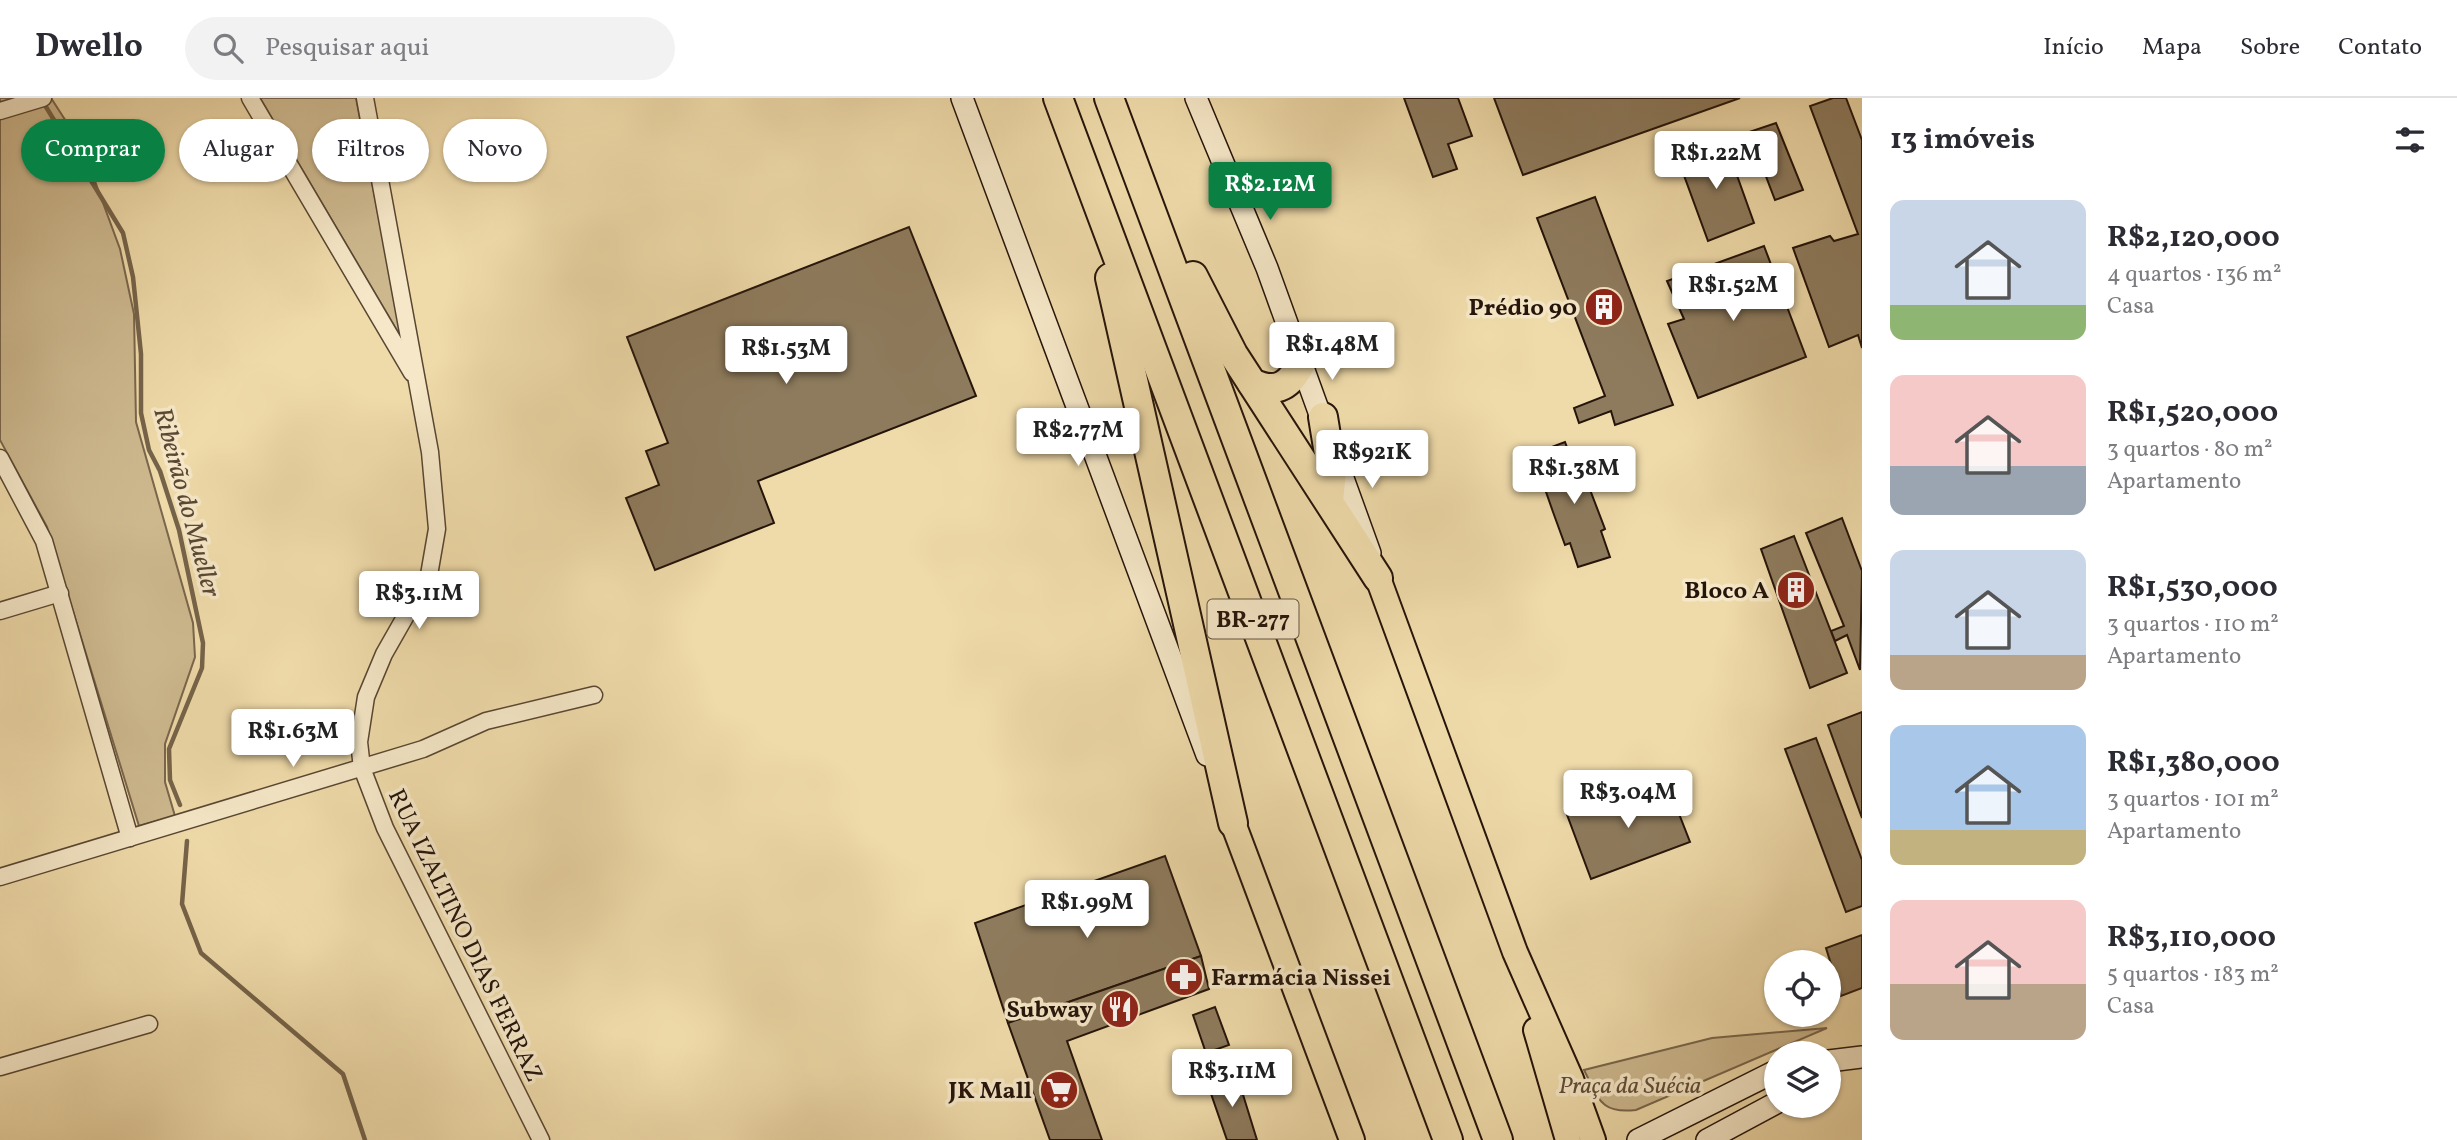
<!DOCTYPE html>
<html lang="pt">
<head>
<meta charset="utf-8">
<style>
  body { margin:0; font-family:Vollkorn,serif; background:#f2f2f3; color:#2b2b33; height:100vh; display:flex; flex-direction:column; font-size:26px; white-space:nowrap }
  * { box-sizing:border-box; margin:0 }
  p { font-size:23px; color:#7c7c81 }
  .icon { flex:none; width:38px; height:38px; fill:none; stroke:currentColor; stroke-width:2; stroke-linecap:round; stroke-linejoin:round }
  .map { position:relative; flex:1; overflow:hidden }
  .details { display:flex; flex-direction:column; background:#fff; width:595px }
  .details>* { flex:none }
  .hud { position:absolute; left:21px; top:21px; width:665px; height:63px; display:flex; gap:14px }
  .tools { position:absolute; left:1764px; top:852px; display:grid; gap:14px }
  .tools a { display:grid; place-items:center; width:77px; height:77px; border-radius:50%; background:#fff; box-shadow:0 2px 5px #0004; font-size:35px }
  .price { position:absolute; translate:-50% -60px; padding:0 16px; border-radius:7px; background:#fff; color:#222; font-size:23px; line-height:46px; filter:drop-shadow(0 2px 4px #0008) }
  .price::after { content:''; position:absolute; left:50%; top:42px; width:21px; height:16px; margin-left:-10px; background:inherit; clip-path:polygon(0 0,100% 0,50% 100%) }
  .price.selected { background:#0b8043; color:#fff }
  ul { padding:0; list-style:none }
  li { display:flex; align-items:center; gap:21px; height:175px; padding:0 28px }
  li span { display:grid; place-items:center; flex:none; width:196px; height:140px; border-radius:14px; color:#555 }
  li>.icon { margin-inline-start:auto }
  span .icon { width:84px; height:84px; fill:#fffc; stroke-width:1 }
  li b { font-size:30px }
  h2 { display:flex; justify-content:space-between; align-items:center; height:84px; padding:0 28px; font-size:30px }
  .chip { padding:0 24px; border-radius:32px; background:#fff; box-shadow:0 2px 5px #0004; font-size:24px; line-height:63px }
  .chip.selected { background:#0b8043; color:#fff }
  header { display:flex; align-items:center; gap:42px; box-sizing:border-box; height:98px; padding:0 35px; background:#fff; border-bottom:2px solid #e1e1e2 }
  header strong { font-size:33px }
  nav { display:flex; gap:38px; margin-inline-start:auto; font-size:24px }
  .search { width:490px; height:63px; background:#f2f2f3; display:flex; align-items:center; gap:18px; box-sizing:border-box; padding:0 24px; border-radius:38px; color:#7c7c81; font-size:26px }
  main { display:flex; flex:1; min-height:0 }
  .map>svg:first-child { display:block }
</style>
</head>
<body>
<header>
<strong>Dwello</strong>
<div class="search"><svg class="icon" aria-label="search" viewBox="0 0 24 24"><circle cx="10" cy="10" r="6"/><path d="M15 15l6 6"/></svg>Pesquisar aqui</div>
<nav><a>Início</a><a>Mapa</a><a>Sobre</a><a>Contato</a></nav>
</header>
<main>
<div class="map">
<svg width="1862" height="1042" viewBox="0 0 1862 1042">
  <rect width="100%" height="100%" fill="#efdaa9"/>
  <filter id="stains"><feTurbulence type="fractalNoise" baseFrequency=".00286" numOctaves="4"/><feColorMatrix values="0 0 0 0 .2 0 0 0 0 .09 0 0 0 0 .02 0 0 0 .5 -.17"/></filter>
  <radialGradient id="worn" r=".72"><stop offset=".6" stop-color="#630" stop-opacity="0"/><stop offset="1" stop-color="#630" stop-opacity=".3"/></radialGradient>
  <!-- green -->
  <g fill="#cdb88e" stroke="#79664c" stroke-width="2">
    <polygon points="0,0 51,0 82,48 120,151 134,216 136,324 193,525 195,559 165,646 165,684 175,718 139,728 47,429 0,342"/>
    <polygon points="260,0 356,0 402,241"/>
    <path d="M 1827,930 L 1636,1012 C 1600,1016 1599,1001 1584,972 L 1712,940 Z"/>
  </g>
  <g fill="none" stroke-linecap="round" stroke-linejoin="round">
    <!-- stream -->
    <g stroke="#756349" stroke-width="4.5">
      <polyline points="43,4 123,135 133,179 141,256 141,315 149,352 160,373 179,432 203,545 202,570 169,651 170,682 180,707"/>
      <polyline points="187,743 182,806 201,855 343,976 365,1042"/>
    </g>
  </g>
  <!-- building -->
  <g fill="#8e7b5d" stroke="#25140a" stroke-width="2">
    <polygon points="1404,0 1458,0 1472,38 1448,46 1457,71 1433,79"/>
    <polygon points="1494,0 1740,0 1523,77"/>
    <polygon points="1833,0 1846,0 1862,42 1862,250 1858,237 1829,249 1793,150 1830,138 1834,143 1858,136 1810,8"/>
    <polygon points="1776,25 1803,92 1775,102 1749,34"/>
    <polygon points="1725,44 1754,125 1708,143 1678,61"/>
    <polygon points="1595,99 1673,307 1615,327 1611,313 1579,325 1574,310 1605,298 1537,120"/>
    <polygon points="909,129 976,298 758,383 774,425 655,472 626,400 659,387 646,353 668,345 627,239"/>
    <polygon points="1764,148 1806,259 1698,300 1668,226 1684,221 1667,183"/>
    <polygon points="1565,344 1578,378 1584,376 1605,431 1601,433 1610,459 1578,469 1570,445 1565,447 1553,414 1545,391 1550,389 1538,354"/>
    <polygon points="1842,420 1862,473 1860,572 1847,537 1835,543 1831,533 1844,528 1806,435"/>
    <polygon points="1794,438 1847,575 1810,590 1761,451"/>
    <polygon points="1862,614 1862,720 1828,627"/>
    <polygon points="1816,640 1862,762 1862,808 1846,814 1785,651"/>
    <polygon points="1665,680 1690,744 1591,781 1566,714 1637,699"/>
    <polygon points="1165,758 1201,858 1008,925 975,825"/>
    <polygon points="1862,837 1862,890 1841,898 1826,850"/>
    <polygon points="1201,858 1209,891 1067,943 1102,1042 1050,1042 1008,925"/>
    <polygon points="1215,909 1229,947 1206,955 1193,917"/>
    <polygon points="1236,974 1257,1042 1227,1042 1208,987"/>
  </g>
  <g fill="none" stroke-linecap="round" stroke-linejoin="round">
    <!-- street casing -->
    <g stroke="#584632" stroke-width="19">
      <g id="street">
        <polyline points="250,0 412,275"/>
        <polyline points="365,0 430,354 437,431 429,477 384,556 366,599 359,644 362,670 385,730 541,1042"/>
        <polyline points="0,13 43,0"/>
        <polyline points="0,360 44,443 130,740"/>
        <polyline points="0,513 60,495"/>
        <polyline points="0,779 423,651 486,623 594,597"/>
        <polyline points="0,969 149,926"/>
      </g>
    </g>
    <!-- secondary casing -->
    <g stroke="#25140a" stroke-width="24">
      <g id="secondary">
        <polyline points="962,0 1207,657"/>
        <polyline points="1196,0 1267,170 1370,455"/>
        <polyline points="1829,963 1862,959"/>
        <polyline points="1638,1042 1776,973"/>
        <polyline points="1707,1042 1776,1005"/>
      </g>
    </g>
    <!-- primary casing -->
    <g stroke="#25140a" stroke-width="28">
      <g id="primary">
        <polyline points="1378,480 1515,854 1571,981 1593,1042"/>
        <polyline points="1233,725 1352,1042"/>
        <polyline points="1536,932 1568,1042"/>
      </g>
    </g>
    <!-- highway casing -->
    <g stroke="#25140a" stroke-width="32">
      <g id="highway">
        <polyline points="1058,0 1448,1042"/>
        <polyline points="1109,0 1498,1042"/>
        <polyline points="1193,178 1233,256 1378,480"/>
        <polyline points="1110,180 1233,725"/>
        <path d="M 1252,285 C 1277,297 1291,287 1302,263"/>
        <polyline points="1323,319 1332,374 1329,402"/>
      </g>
    </g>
    <!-- street -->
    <use href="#street" stroke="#f5e7c7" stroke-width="16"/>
    <!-- secondary -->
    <use href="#secondary" stroke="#f5e7c7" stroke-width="21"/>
    <!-- primary -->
    <use href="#primary" stroke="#efdaa9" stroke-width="24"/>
    <!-- highway -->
    <use href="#highway" stroke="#efdaa9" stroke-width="28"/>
  </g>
  <!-- icons -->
  <defs>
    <g id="building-disc" transform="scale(2.0125)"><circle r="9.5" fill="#8f2418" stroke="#f5e7c7"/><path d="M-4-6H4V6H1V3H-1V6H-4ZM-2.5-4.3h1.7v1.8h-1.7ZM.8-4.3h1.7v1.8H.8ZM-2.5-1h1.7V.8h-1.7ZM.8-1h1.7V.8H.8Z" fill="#fff"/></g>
    <g id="pharmacy-disc" transform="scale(2.0125)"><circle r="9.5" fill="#8f2418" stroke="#f5e7c7"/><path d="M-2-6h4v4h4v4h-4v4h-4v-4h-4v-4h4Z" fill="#fff"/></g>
    <g id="restaurant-disc" transform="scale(2.0125)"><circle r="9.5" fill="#8f2418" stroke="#f5e7c7"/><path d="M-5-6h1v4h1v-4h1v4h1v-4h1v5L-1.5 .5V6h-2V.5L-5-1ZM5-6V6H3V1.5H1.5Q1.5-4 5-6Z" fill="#fff"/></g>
    <g id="supermarket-disc" transform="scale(2.0125)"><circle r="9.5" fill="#8f2418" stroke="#f5e7c7"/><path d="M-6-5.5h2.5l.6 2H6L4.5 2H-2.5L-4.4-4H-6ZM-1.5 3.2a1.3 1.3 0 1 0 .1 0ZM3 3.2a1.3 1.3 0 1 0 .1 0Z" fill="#fff"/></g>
  </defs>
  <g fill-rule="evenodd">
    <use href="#building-disc" x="1604" y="209"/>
    <use href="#building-disc" x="1796" y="492"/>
    <use href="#pharmacy-disc" x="1184" y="879"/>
    <use href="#restaurant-disc" x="1120" y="911"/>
    <use href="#supermarket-disc" x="1059" y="992"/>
  </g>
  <g text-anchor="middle" stroke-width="7" stroke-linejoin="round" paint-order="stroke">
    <!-- shield labels -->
    <rect fill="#f5e7c7" stroke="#635343" stroke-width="2" x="1207.5" y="501.5" width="91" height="39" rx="5"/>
    <g font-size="23" font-weight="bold" fill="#25140a">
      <text x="1253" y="529">BR-277</text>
    </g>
    <!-- poi labels -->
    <g font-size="24" font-weight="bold" fill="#25140a" stroke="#f5e7c7" text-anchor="end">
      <text x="1577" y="217">Prédio 90</text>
      <text x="1769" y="500">Bloco A</text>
      <text x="1211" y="887" text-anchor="start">Farmácia Nissei</text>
      <text x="1093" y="919">Subway</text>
      <text x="1032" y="1000">JK Mall</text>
    </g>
    <!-- street labels -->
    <g font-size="24" fill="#25140a" stroke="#f5e7c7">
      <text transform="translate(466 837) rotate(64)" y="8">RUA IZALTINO DIAS FERRAZ</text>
    </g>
    <!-- park labels -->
    <g font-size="24" font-style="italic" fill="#604d38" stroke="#f5e7c7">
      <text x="1630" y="995">Praça da Suécia</text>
    </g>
    <!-- water labels -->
    <g font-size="26" font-style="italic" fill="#5a4834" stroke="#f5e7c7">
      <text transform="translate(188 404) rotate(75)" y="9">Ribeirão do Mueller</text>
    </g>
  </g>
  <rect width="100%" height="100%" filter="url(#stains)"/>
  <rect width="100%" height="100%" fill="url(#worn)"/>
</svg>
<div class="tools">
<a><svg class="icon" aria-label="locate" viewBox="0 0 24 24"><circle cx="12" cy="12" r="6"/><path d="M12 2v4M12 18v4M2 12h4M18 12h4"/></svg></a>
<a><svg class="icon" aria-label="layers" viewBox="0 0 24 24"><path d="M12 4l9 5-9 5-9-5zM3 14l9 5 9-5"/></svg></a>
</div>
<b class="price" style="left:1716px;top:93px">R$1.22M</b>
<b class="price selected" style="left:1270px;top:124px">R$2.12M</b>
<b class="price" style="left:1733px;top:225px">R$1.52M</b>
<b class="price" style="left:1332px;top:284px">R$1.48M</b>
<b class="price" style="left:786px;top:288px">R$1.53M</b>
<b class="price" style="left:1078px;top:370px">R$2.77M</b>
<b class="price" style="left:1372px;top:392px">R$921K</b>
<b class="price" style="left:1574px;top:408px">R$1.38M</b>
<b class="price" style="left:419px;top:533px">R$3.11M</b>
<b class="price" style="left:293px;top:671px">R$1.63M</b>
<b class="price" style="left:1628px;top:732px">R$3.04M</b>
<b class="price" style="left:1087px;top:842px">R$1.99M</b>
<b class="price" style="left:1232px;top:1011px">R$3.11M</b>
<div class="hud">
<a class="chip selected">Comprar</a>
<a class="chip">Alugar</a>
<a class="chip">Filtros</a>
<a class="chip">Novo</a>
</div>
</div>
<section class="details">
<h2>13 imóveis<svg class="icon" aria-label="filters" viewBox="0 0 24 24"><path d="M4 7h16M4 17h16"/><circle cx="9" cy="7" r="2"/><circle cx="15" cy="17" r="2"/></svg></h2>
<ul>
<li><span style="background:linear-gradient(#c9d6e8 75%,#8fb573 0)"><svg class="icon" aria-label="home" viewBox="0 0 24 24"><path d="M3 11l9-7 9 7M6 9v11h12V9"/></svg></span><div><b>R$2,120,000</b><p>4 quartos · 136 m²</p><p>Casa</p></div></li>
<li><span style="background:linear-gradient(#f6c9c9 65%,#9aa5b1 0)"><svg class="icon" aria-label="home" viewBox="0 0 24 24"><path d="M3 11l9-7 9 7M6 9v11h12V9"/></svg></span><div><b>R$1,520,000</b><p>3 quartos · 80 m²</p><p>Apartamento</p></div></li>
<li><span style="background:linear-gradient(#c9d6e8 75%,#b9a48a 0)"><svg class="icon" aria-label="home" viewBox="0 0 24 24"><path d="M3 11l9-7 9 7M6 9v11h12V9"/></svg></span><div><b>R$1,530,000</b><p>3 quartos · 110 m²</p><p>Apartamento</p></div></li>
<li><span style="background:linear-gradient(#a9c7e8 75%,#c2b280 0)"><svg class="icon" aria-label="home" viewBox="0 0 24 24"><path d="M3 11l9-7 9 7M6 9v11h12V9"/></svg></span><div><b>R$1,380,000</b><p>3 quartos · 101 m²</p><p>Apartamento</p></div></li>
<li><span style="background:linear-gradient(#f6c9c9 60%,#b9a48a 0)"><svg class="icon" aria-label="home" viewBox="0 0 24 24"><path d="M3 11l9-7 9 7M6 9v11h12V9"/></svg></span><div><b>R$3,110,000</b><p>5 quartos · 183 m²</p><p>Casa</p></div></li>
</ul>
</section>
</main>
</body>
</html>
